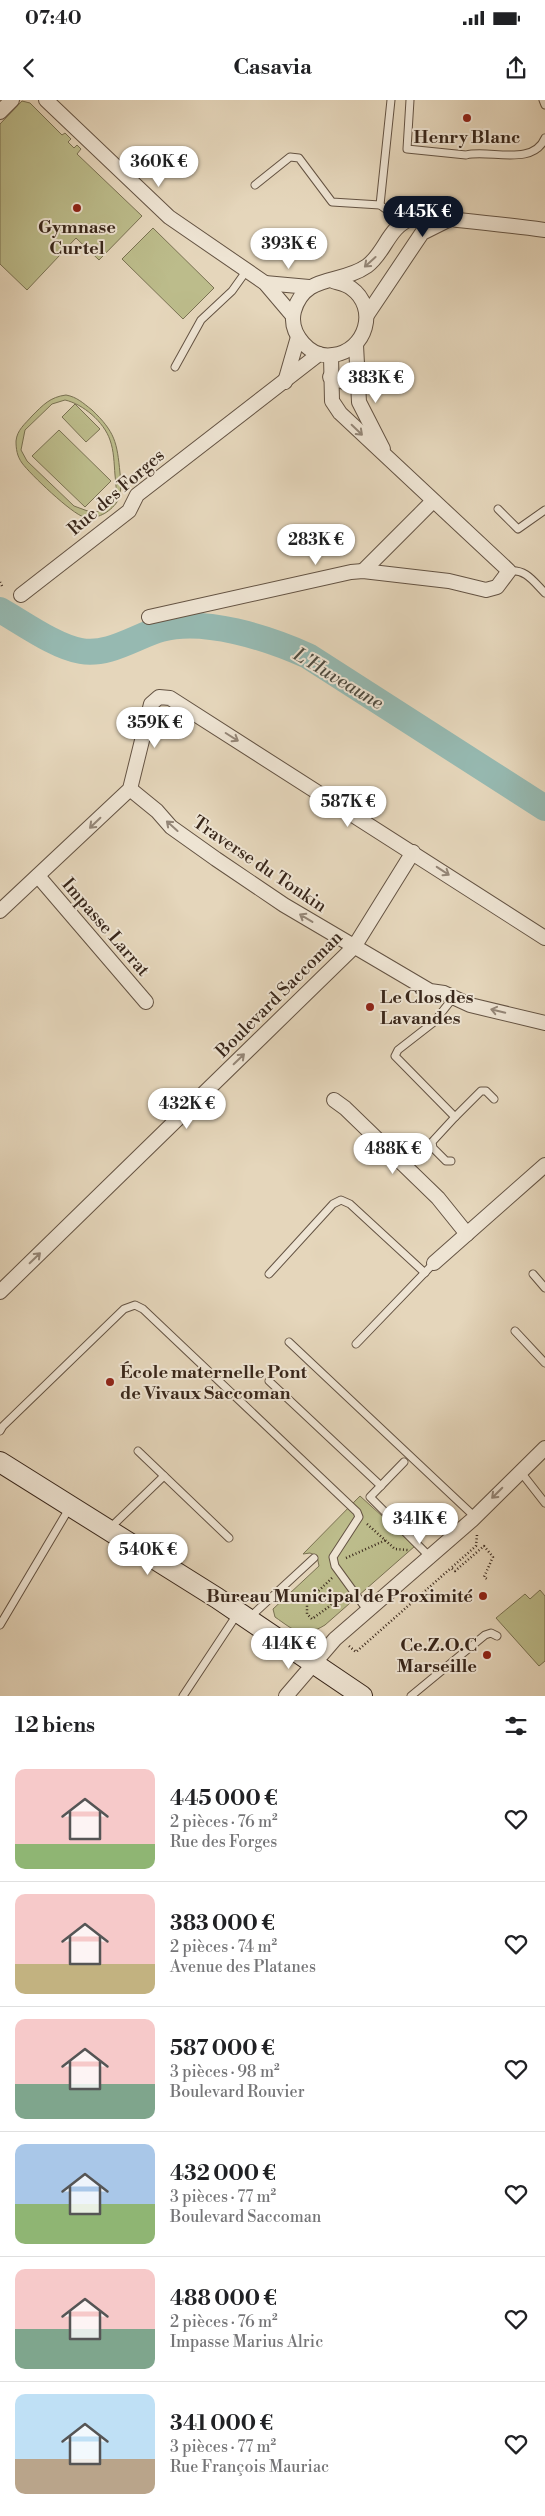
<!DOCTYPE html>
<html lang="fr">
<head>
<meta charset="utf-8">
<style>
  body { margin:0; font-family:"Libre Bodoni",serif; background:#f2f2f2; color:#202124; height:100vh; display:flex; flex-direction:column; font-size:19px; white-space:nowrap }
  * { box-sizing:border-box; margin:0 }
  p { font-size:16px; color:#757577 }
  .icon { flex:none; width:28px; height:28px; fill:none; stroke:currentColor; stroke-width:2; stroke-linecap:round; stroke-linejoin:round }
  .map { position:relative; height:1596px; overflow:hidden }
  .drawer { display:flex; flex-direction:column; background:#fff; flex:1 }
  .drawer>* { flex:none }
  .price { position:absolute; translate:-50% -42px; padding:0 11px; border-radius:18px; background:#fff; color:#222; font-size:16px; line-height:32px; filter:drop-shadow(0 1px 2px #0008) }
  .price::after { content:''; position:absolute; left:50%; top:30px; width:15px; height:11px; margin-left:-8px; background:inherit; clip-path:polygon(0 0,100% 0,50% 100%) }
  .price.current { background:#111827; color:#fff }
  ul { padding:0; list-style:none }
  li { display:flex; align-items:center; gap:15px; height:125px; padding:0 15px }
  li+li { border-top:1px solid #e0e0e0 }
  li span { display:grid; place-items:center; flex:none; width:140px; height:100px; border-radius:10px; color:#555 }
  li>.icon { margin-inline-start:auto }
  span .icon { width:60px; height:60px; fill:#fffc; stroke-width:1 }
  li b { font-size:21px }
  h2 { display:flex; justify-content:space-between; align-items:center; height:60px; padding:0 15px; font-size:21px }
  .status { display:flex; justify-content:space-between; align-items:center; height:35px; padding:0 25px; background:#fff; direction:ltr }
  .status svg { height:14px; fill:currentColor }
  header { display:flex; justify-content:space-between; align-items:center; height:65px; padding:0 15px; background:#fff; font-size:22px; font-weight:700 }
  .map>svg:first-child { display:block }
</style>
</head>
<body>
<div class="status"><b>07:40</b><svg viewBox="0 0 49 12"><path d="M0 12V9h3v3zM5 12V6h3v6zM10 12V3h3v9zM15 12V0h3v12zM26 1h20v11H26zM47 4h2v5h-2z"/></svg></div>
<header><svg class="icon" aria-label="back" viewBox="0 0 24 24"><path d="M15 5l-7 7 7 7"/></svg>Casavia<svg class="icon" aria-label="share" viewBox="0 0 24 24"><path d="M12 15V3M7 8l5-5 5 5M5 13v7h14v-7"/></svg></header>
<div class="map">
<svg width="545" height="1596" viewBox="0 0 545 1596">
  <rect width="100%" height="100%" fill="#e5d6bb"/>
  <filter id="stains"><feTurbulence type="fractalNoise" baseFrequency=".004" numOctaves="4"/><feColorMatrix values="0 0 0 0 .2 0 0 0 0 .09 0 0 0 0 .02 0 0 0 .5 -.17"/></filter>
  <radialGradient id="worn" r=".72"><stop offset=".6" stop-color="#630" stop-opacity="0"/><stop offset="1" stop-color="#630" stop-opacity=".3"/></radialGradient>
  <!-- green -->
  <g fill="#bcbc8b" stroke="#7a7253" fill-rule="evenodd">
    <polygon points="22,1 30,3 62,35 65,33 71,39 68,42 74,48 77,45 81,49 77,54 142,116 99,160 76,138 27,190 0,164 0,24"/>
    <polygon points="153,128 214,188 183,219 122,159"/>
    <path d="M 66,295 C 77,297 83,303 92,310 C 115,332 117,342 120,373 C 121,383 122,393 117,402 C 110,412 97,420 84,417 C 72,414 30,374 22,363 C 17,356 16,349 16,341 C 17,330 25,324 32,316 C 43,305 50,297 66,295 ZM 65,300 C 83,304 104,322 110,340 C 114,351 114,363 115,375 C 116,385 118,396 111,404 C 106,409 99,411 93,413 L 74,406 L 27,361 L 21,350 L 25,330 L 52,304 Z"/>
    <polygon points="75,304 100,329 86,342 62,317"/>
    <polygon points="59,330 111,381 85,407 32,356"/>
    <path d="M 360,1396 L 415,1446 L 325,1525 C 302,1539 295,1531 275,1517 L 273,1509 L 319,1466 L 317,1456 L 310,1453 L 303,1454 Z"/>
    <polygon points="540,1490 545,1496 545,1561 539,1566 496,1518 525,1494 530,1499"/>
  </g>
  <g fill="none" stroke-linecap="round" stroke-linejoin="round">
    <!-- river -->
    <path stroke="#96b9b1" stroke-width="26" d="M 0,510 C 23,523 56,547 81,551 C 109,556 136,536 161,529 C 204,517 268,538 308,556 L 545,708"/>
    <!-- lane casing -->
    <g stroke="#645343" stroke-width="9">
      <g id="lane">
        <path d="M 410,0 L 407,49 L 466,55 C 489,49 533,67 545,38"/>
        <polyline points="543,0 545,5"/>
        <polyline points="255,85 290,57 299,58 332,102 380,105 403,122"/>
        <polyline points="380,105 391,0"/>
        <polyline points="175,267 201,220 232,191 247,170"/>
        <polyline points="498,409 518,429 545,410"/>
        <path d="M 509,471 C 526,469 533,481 545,493"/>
        <polyline points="453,898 434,922 398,950 395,956 455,1017 481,991 486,991 494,999"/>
        <polyline points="451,1061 446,1061 433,1048 432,1042 455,1017"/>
        <polyline points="269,1174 333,1104 341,1100 350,1104 425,1173"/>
        <polyline points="533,1174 545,1188"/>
        <polyline points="515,1231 545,1263"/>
        <polyline points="289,1242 475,1417"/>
        <polyline points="356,1244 434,1163"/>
        <polyline points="269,1281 381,1386"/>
        <polyline points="0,1331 3,1326 124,1209 135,1205 143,1209 357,1412 359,1417 333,1457 335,1466 367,1510"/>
        <polyline points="138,1351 229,1438"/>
        <polyline points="404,1362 370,1397 429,1456"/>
        <polyline points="520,1371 545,1403"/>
        <polyline points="110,1428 164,1376"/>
        <polyline points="249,1518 314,1458"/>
        <polyline points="0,1525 70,1407"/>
        <polyline points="183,1596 238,1513"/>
        <polyline points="411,1596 485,1535 491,1533 497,1536"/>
      </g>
    </g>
    <!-- street casing -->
    <g stroke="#645343" stroke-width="16">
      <g id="street">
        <polyline points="46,0 169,117 265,183 293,216"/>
        <polyline points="0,12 12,0"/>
        <path d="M 333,181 C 339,183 346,184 351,188 C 379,208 366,251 333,255 C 321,257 310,251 303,243 C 295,234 291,223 294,211 C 305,173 340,185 367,166 C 386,152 388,126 413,118 C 428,113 443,118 458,120 C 487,123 516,126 545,130"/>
        <polyline points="265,183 309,187"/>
        <polyline points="367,215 422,133 450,119"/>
        <polyline points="356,245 359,302 383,349"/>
        <polyline points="330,277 344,282 356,279"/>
        <polyline points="285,282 298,237"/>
        <polyline points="363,471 433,401"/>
        <polyline points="21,495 129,411 137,395 319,254"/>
        <polyline points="149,517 351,472 363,471 449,481 486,490 497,487 509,471 340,313 332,301 331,256"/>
        <polyline points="130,689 157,711 171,727 216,759 284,805 430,891 444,893 470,905 545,923"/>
        <polyline points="38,776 146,902"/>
        <polyline points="0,811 130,689 151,604 159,597 170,598 545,838"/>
        <polyline points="334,1000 345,1008 438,1098 467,1134"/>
        <polyline points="434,1163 545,1065"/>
        <polyline points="0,1192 354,847 413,752"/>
        <polyline points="286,1596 335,1539 472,1420 545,1348"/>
      </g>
    </g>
    <!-- secondary casing -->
    <g stroke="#39271b" stroke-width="22">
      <polyline id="secondary" points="0,1362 217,1498 362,1596"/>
    </g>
    <!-- path -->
    <g stroke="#39271b" stroke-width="2.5" stroke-dasharray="1 2.5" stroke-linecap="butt">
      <polyline points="0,482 3,488"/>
      <polyline points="367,1424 395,1449 408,1450"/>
      <polyline points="477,1435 476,1446 451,1468 455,1471 484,1446 493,1457 484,1477 487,1479"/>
      <polyline points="346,1458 386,1440"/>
      <polyline points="332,1478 307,1502 307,1514 312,1519 345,1495"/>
      <polyline points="349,1546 356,1552 451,1468"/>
    </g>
    <!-- lane -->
    <use href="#lane" stroke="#eee4d3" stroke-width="7"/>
    <!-- street -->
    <use href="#street" stroke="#eee4d3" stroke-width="14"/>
    <!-- secondary -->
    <use href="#secondary" stroke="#eee4d3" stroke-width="20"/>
  </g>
  <!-- one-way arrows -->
  <defs><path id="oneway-shaft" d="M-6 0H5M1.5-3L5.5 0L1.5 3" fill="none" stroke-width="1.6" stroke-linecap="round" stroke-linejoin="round" transform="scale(1.25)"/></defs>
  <g stroke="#948677">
    <use href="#oneway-shaft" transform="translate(370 162) rotate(138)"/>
    <use href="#oneway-shaft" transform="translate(357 330) rotate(44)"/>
    <use href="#oneway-shaft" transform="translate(232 637) rotate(32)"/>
    <use href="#oneway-shaft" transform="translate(95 723) rotate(136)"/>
    <use href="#oneway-shaft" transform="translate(172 726) rotate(-138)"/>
    <use href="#oneway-shaft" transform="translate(443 771) rotate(33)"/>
    <use href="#oneway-shaft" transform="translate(306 818) rotate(-149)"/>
    <use href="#oneway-shaft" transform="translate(498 911) rotate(-166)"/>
    <use href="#oneway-shaft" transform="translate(239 959) rotate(-44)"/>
    <use href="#oneway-shaft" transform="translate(35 1158) rotate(-44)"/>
    <use href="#oneway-shaft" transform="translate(497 1393) rotate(135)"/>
  </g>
  <!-- markers -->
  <g fill="#8f2418" stroke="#eee4d3" stroke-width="2">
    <circle cx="467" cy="18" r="5"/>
    <circle cx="77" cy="108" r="5"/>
    <circle cx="370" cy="907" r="5"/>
    <circle cx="110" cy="1282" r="5"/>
    <circle cx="483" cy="1496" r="5"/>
    <circle cx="487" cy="1555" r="5"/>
  </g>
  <g text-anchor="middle" stroke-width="4" stroke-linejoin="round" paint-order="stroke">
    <!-- poi labels -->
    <g font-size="18" font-weight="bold" fill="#39271b" stroke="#eee4d3">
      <text x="467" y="43">Henry Blanc</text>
      <text x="77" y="133">Gymnase<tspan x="77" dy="21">Curtel</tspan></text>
      <text x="380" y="903" text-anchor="start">Le Clos des<tspan x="380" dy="21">Lavandes</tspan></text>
      <text x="120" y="1278" text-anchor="start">École maternelle Pont<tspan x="120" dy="21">de Vivaux Saccoman</tspan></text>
      <text x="473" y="1502" text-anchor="end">Bureau Municipal de Proximité</text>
      <text x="477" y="1551" text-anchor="end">Ce.Z.O.C<tspan x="477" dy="21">Marseille</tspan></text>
    </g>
    <!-- street labels -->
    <g font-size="18" fill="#39271b" stroke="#eee4d3">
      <text transform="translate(116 392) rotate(-41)" y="6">Rue des Forges</text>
      <text transform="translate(260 764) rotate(34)" y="6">Traverse du Tonkin</text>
      <text transform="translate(106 827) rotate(49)" y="6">Impasse Larrat</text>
      <text transform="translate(279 894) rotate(-45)" y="6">Boulevard Saccoman</text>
    </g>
    <!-- water labels -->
    <g font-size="19" font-style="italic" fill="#504c40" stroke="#eee4d3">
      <text transform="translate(339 578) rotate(31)" y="7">L'Huveaune</text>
    </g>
  </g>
  <rect width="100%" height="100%" filter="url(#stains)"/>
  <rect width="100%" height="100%" fill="url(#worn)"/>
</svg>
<b class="price" style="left:159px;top:88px">360K €</b>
<b class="price current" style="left:423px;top:138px">445K €</b>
<b class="price" style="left:289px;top:170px">393K €</b>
<b class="price" style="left:376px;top:304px">383K €</b>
<b class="price" style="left:316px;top:466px">283K €</b>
<b class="price" style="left:155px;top:649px">359K €</b>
<b class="price" style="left:348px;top:728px">587K €</b>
<b class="price" style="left:187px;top:1030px">432K €</b>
<b class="price" style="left:393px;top:1075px">488K €</b>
<b class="price" style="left:420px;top:1445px">341K €</b>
<b class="price" style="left:148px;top:1476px">540K €</b>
<b class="price" style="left:289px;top:1570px">414K €</b>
</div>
<section class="drawer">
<h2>12 biens<svg class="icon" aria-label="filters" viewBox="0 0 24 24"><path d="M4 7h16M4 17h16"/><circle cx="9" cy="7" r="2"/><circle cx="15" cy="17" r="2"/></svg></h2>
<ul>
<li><span style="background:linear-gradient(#f6c9c9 75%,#8fb573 0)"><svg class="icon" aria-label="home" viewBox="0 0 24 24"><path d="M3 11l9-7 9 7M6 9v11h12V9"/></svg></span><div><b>445 000 €</b><p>2 pièces · 76 m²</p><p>Rue des Forges</p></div><svg class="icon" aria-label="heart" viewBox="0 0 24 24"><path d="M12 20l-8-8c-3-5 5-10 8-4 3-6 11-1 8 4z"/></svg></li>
<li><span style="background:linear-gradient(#f6c9c9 70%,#c2b280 0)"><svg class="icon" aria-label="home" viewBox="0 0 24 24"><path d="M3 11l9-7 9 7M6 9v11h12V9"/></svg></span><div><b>383 000 €</b><p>2 pièces · 74 m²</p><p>Avenue des Platanes</p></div><svg class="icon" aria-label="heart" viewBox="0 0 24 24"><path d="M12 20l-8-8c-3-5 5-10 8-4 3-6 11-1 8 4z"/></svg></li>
<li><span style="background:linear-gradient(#f6c9c9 65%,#7fa58c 0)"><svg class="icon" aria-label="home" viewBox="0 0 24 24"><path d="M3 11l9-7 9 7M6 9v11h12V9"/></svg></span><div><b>587 000 €</b><p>3 pièces · 98 m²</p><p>Boulevard Rouvier</p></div><svg class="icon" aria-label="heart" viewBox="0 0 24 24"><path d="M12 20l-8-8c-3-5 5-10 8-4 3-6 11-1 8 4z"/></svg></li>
<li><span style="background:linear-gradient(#a9c7e8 60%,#8fb573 0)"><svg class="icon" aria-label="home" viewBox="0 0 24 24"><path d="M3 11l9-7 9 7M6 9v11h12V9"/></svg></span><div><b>432 000 €</b><p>3 pièces · 77 m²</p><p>Boulevard Saccoman</p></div><svg class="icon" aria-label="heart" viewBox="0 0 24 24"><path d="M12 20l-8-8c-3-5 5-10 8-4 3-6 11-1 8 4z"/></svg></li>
<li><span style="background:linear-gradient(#f6c9c9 60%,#7fa58c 0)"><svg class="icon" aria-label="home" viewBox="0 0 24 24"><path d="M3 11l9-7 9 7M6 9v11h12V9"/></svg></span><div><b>488 000 €</b><p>2 pièces · 76 m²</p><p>Impasse Marius Alric</p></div><svg class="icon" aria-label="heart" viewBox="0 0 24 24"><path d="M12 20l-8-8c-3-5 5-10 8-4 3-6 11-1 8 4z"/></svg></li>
<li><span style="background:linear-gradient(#bfe0f5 65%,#b9a48a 0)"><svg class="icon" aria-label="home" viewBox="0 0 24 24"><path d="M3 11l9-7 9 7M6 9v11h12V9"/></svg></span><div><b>341 000 €</b><p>3 pièces · 77 m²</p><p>Rue François Mauriac</p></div><svg class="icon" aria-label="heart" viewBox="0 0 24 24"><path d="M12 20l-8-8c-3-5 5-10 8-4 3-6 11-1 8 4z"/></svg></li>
</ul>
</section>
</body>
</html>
